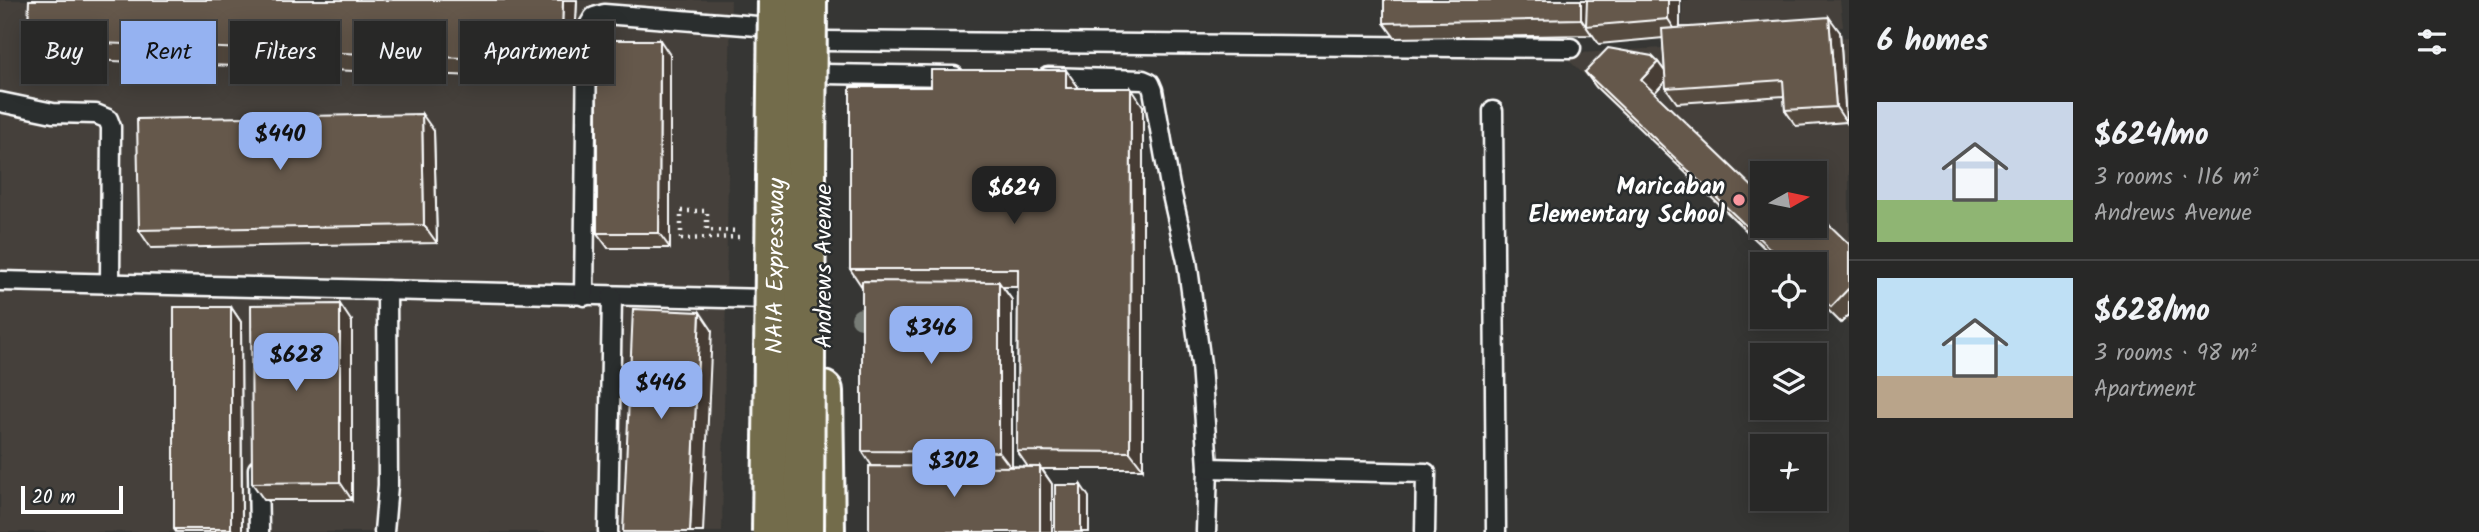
<!DOCTYPE html>
<html lang="en">
<head>
<meta charset="utf-8">
<style>
  body { margin:0; font-family:Kalam,sans-serif; background:#343433; color:#f1f3f6; height:100vh; display:flex; flex-direction:column; font-size:26px; white-space:nowrap }
  * { box-sizing:border-box; margin:0 }
  p { font-size:23px; color:#a5a6a7 }
  .icon { flex:none; width:38px; height:38px; fill:none; stroke:currentColor; stroke-width:2; stroke-linecap:round; stroke-linejoin:round }
  .map { position:relative; flex:1; overflow:hidden }
  .side { display:flex; flex-direction:column; background:#282827; width:630px }
  .side>* { flex:none }
  .top-card { position:absolute; left:21px; top:21px; width:665px; height:63px; display:flex; gap:14px }
  .needle { width:46px; rotate:81deg }
  .buttons { position:absolute; left:1750px; top:161px; display:grid; gap:14px }
  .buttons a { display:grid; place-items:center; width:77px; height:77px; border-radius:0px; background:#282827; box-shadow:0 4px 18px #0003,0 0 0 2px #444; font-size:35px }
  .scale { position:absolute; left:21px; bottom:18px; width:102px; box-sizing:border-box; padding-left:7px; border:4px solid #fff; border-top:0; font-size:19px; line-height:24px; white-space:nowrap; color:#fff; -webkit-text-stroke:5px #2a2d2e; paint-order:stroke }
  .price { position:absolute; translate:-50% -60px; padding:0 16px; border-radius:14px; background:#95b2f1; color:#111; font-size:23px; line-height:46px; filter:drop-shadow(0 2px 4px #0008) }
  .price::after { content:''; position:absolute; left:50%; top:42px; width:21px; height:16px; margin-left:-10px; background:inherit; clip-path:polygon(0 0,100% 0,50% 100%) }
  .price.current { background:#222; color:#fff }
  ul { padding:0; list-style:none }
  li { display:flex; align-items:center; gap:21px; height:175px; padding:0 28px }
  li+li { border-top:2px solid #444 }
  li span { display:grid; place-items:center; flex:none; width:196px; height:140px; border-radius:0px; color:#555 }
  li>.icon { margin-inline-start:auto }
  span .icon { width:84px; height:84px; fill:#fffc; stroke-width:1 }
  li b { font-size:30px }
  h2 { display:flex; justify-content:space-between; align-items:center; height:84px; padding:0 28px; font-size:30px }
  .pill { padding:0 24px; border-radius:0px; background:#282827; box-shadow:0 4px 18px #0003,0 0 0 2px #444; font-size:24px; line-height:63px }
  .pill.current { background:#95b2f1; color:#111 }
  main { display:flex; flex:1; min-height:0 }
  .map>svg:first-child { display:block }
</style>
</head>
<body>
<main>
<div class="map">
<svg width="1849" height="532" viewBox="0 0 1849 532">
  <rect width="100%" height="100%" fill="#363634"/>
  <filter id="ink" filterUnits="userSpaceOnUse"><feTurbulence type="fractalNoise" baseFrequency=".0143" numOctaves="2"/><feDisplacementMap in="SourceGraphic" scale="14" xChannelSelector="R" yChannelSelector="G"/><feConvolveMatrix kernelMatrix="1 2 1 2 8 2 1 2 1" color-interpolation-filters="sRGB"/></filter>
  <g filter="url(#ink)">
    <!-- built -->
    <g fill="#44403b" fill-rule="evenodd">
      <polygon points="0,0 731,0 722,532 0,532"/>
      <polygon points="1682,0 1840,0 1843,27 1682,38"/>
      <path d="M 1849,37 L 1849,325 L 1815,293 L 1815,264 L 1785,264 L 1562,54 ZM 1762,173 L 1815,173 L 1815,226 L 1762,226 Z"/>
    </g>
    <g fill="none" stroke-linecap="round" stroke-linejoin="round">
      <!-- lane casing -->
      <g stroke="#fff" stroke-width="23">
        <g id="lane">
          <polyline points="823,41 1571,48"/>
          <polyline points="823,74 954,76"/>
          <polyline points="1048,77 1143,80 1150,83 1153,90 1170,186 1187,261 1201,364 1208,468 1206,532"/>
          <polyline points="0,102 53,113 96,114 108,119 111,127 110,283"/>
          <polyline points="1493,111 1496,532"/>
          <polyline points="0,281 768,299"/>
          <polyline points="584,296 587,42 588,27 594,17 604,14 770,27"/>
          <polyline points="1208,468 1426,473 1425,532"/>
          <polyline points="258,469 259,532"/>
          <polyline points="384,532 388,485 387,290"/>
          <polyline points="608,532 612,296"/>
        </g>
      </g>
      <!-- primary casing -->
      <g stroke="#fff" stroke-width="44">
        <polyline id="primary" points="823,391 825,532"/>
      </g>
      <!-- path -->
      <polyline stroke="#fff" stroke-width="4.5" stroke-dasharray="2 5" stroke-linecap="butt" points="681,239 681,211 707,211 707,230 739,231"/>
      <!-- lane -->
      <use href="#lane" stroke="#2a2d2e" stroke-width="18"/>
      <!-- primary -->
      <use href="#primary" stroke="#736c4b" stroke-width="38"/>
      <!-- highway-bridge casing -->
      <g stroke="#fff" stroke-width="44" stroke-linecap="butt">
        <g id="highway-bridge">
          <path id="s1" d="M 772,532 L 778,0"/>
          <polyline points="804,532 807,0"/>
        </g>
      </g>
      <!-- path-bridge -->
      <polyline stroke="#fff" stroke-width="4.5" stroke-dasharray="2 5" stroke-linecap="butt" points="681,239 740,237"/>
      <!-- highway-bridge -->
      <use href="#highway-bridge" stroke="#736c4b" stroke-width="38"/>
    </g>
    <!-- trees -->
    <circle fill="#777c76" cx="861" cy="318" r="10"/>
    <!-- wall -->
    <g fill="#574c41" stroke="#fff" stroke-width="2" fill-rule="evenodd">
      <polygon points="29,0 577,0 573,80 40,58 28,40"/>
      <polygon points="1384,0 1680,0 1680,27 1840,32 1846,122 1796,126 1785,110 1784,96 1677,103 1666,88 1666,80 1654,93 1762,226 1849,244 1849,315 1841,323 1815,297 1815,264 1781,264 1596,87 1585,72 1658,62 1665,72 1663,38 1599,44 1592,34 1592,35 1395,38 1384,23"/>
      <polygon points="670,55 670,248 608,248 597,233"/>
      <path d="M 1079,88 L 1143,106 L 1143,469 L 1042,469 L 1052,484 L 1052,532 L 869,532 L 872,466 L 862,451 L 862,287 L 850,269 ZM 1003,287 L 1018,287 L 1017,451 L 1028,467 L 1012,466 L 1012,300 Z"/>
      <polygon points="434,131 437,243 151,248 139,230"/>
      <polygon points="231,307 241,322 242,532 176,532 174,529"/>
      <polygon points="352,322 352,500 264,500 252,483"/>
    </g>
    <!-- shaded-wall -->
    <g fill="#473e35" stroke="#fff" stroke-width="2">
      <polygon points="563,0 577,0 573,80 561,62"/>
      <polygon points="1581,0 1591,0 1586,26 1592,35 1581,19"/>
      <polygon points="1668,0 1680,0 1680,37 1668,19"/>
      <polygon points="1829,17 1840,32 1846,122 1836,107"/>
      <polygon points="660,40 670,55 670,248 659,233"/>
      <polygon points="1658,62 1669,77 1652,96 1641,80"/>
      <polygon points="1066,70 1079,88 1066,88"/>
      <polygon points="1131,88 1143,106 1143,469 1130,452"/>
      <polygon points="422,114 434,131 437,243 424,225"/>
      <polygon points="999,282 1012,300 1012,469 999,452"/>
      <polygon points="340,304 352,322 352,500 340,482"/>
      <polygon points="231,307 241,322 242,532 234,532 231,529"/>
      <polygon points="700,312 712,330 703,532 690,532"/>
      <polygon points="1040,467 1052,484 1052,532 1040,532"/>
      <polygon points="1081,485 1089,497 1089,532 1081,532"/>
    </g>
    <!-- building -->
    <g fill="#65584c" stroke="#fff" stroke-width="2">
      <polygon points="29,0 563,0 561,62 28,40"/>
      <polygon points="1384,0 1581,0 1581,19 1384,23"/>
      <polygon points="1587,0 1668,0 1668,19 1586,26"/>
      <polygon points="1829,17 1836,107 1785,110 1783,80 1666,88 1662,29"/>
      <polygon points="597,40 660,40 659,233 597,233"/>
      <polygon points="1608,48 1652,56 1658,62 1641,80 1762,196 1762,226 1815,226 1815,211 1849,244 1849,288 1831,307 1815,292 1815,264 1786,264 1585,72"/>
      <polygon points="931,70 1066,70 1066,88 1131,88 1130,452 1017,451 1018,269 850,269 850,87 931,87"/>
      <polygon points="422,114 424,225 139,230 137,119"/>
      <polygon points="862,281 999,282 999,452 862,451"/>
      <polygon points="340,304 340,482 252,483 251,305"/>
      <rect x="174" y="307" width="57" height="222"/>
      <polygon points="633,309 700,312 690,532 623,532"/>
      <polygon points="869,466 1040,467 1040,532 869,532"/>
      <rect x="1055" y="485" width="26" height="47"/>
    </g>
  </g>
  <!-- markers -->
  <circle fill="#ff9aa2" stroke="#2a2d2e" stroke-width="2.5" cx="1739" cy="200" r="7"/>
  <g text-anchor="middle" stroke-width="5" stroke-linejoin="round" paint-order="stroke">
    <!-- poi labels -->
    <g font-size="24" font-weight="bold" fill="#fff" stroke="#2a2d2e" text-anchor="end">
      <text x="1725" y="194">Maricaban<tspan x="1725" dy="28">Elementary School</tspan></text>
    </g>
    <!-- street labels -->
    <g font-size="24" fill="#fff" stroke="#2a2d2e">
      <text dy="8" stroke="none"><textPath href="#s1" startOffset="266">NAIA Expressway</textPath></text>
      <text transform="translate(823 266) rotate(-90)" y="8">Andrews Avenue</text>
    </g>
  </g>
</svg>
<div class="buttons">
<a><svg class="needle" viewBox="-14 -14 28 28"><path d="M0-13l5 13h-10z" fill="#e53935"/><path d="M0 13l5-13h-10z" fill="#a5a6a7"/></svg></a>
<a><svg class="icon" aria-label="locate" viewBox="0 0 24 24"><circle cx="12" cy="12" r="6"/><path d="M12 2v4M12 18v4M2 12h4M18 12h4"/></svg></a>
<a><svg class="icon" aria-label="layers" viewBox="0 0 24 24"><path d="M12 4l9 5-9 5-9-5zM3 14l9 5 9-5"/></svg></a>
<a>+</a>
</div>
<div class="scale">20 m</div>
<b class="price" style="left:280px;top:172px">$440</b>
<b class="price current" style="left:1014px;top:226px">$624</b>
<b class="price" style="left:931px;top:366px">$346</b>
<b class="price" style="left:296px;top:393px">$628</b>
<b class="price" style="left:661px;top:421px">$446</b>
<b class="price" style="left:954px;top:499px">$302</b>
<div class="top-card">
<a class="pill">Buy</a>
<a class="pill current">Rent</a>
<a class="pill">Filters</a>
<a class="pill">New</a>
<a class="pill">Apartment</a>
</div>
</div>
<section class="side">
<h2>6 homes<svg class="icon" aria-label="filters" viewBox="0 0 24 24"><path d="M4 7h16M4 17h16"/><circle cx="9" cy="7" r="2"/><circle cx="15" cy="17" r="2"/></svg></h2>
<ul>
<li><span style="background:linear-gradient(#c9d6e8 70%,#8fb573 0)"><svg class="icon" aria-label="home" viewBox="0 0 24 24"><path d="M3 11l9-7 9 7M6 9v11h12V9"/></svg></span><div><b>$624/mo</b><p>3 rooms · 116 m²</p><p>Andrews Avenue</p></div></li>
<li><span style="background:linear-gradient(#bfe0f5 70%,#b9a48a 0)"><svg class="icon" aria-label="home" viewBox="0 0 24 24"><path d="M3 11l9-7 9 7M6 9v11h12V9"/></svg></span><div><b>$628/mo</b><p>3 rooms · 98 m²</p><p>Apartment</p></div></li>
</ul>
</section>
</main>
</body>
</html>
